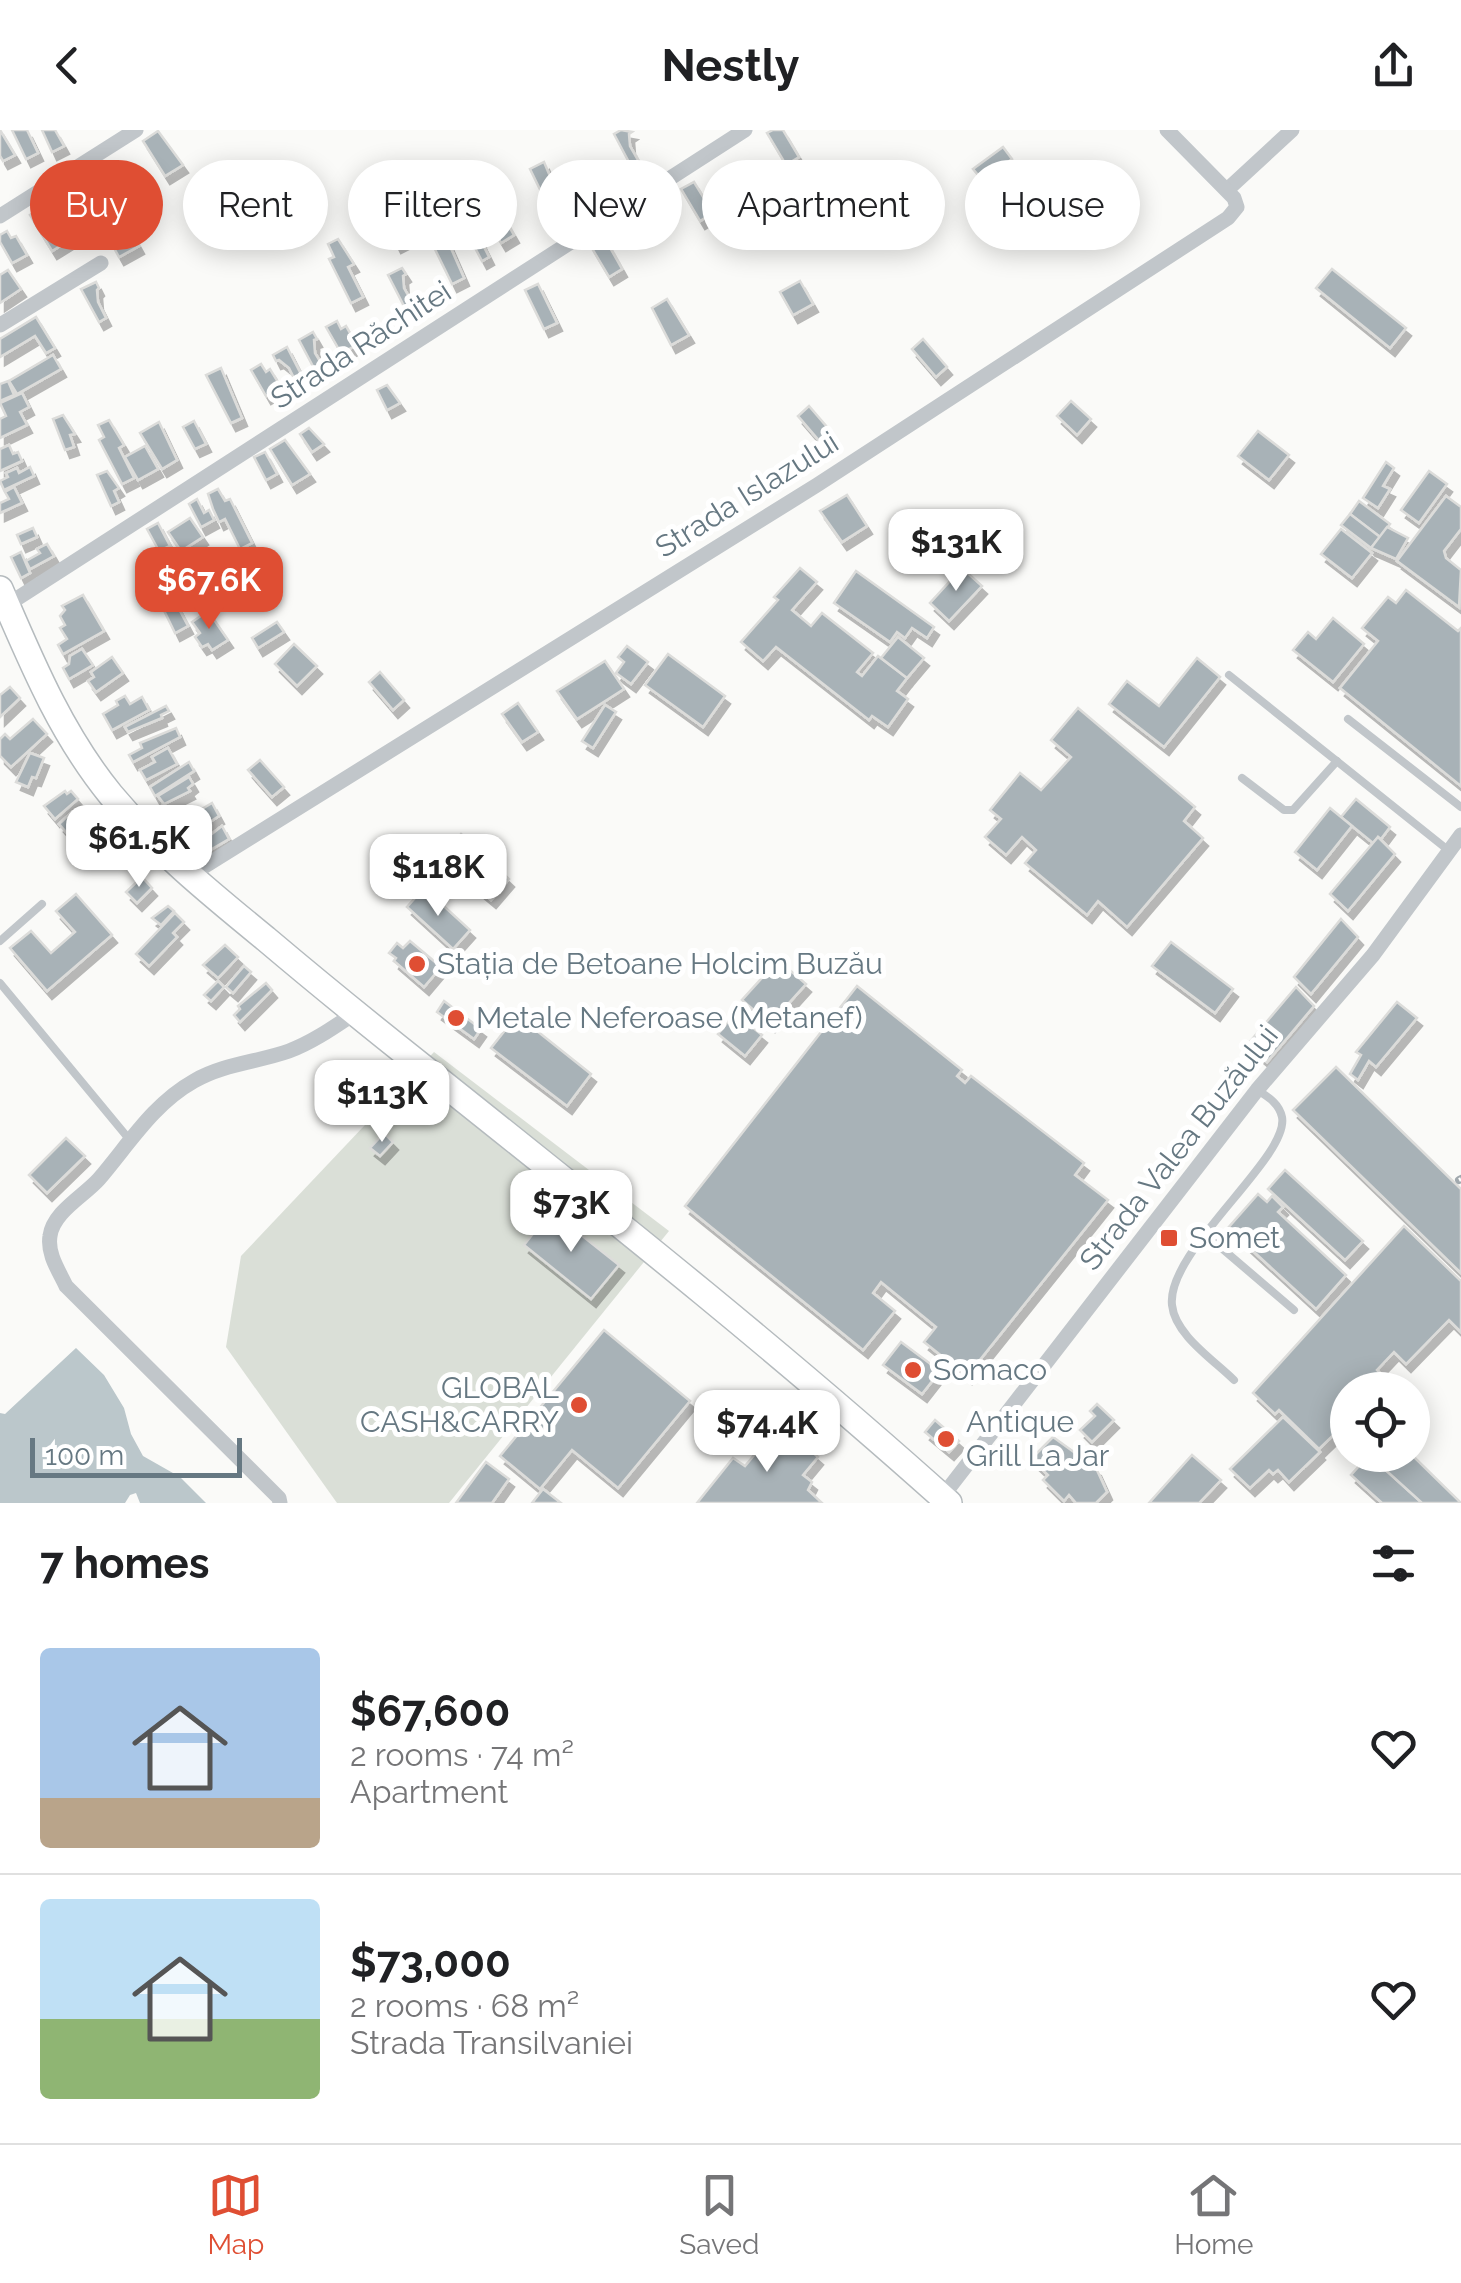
<!DOCTYPE html>
<html lang="en">
<head>
<meta charset="utf-8">
<style>
  body { margin:0; font-family:Raleway,sans-serif; background:#f6f6f6; color:#202124; height:100vh; display:flex; flex-direction:column; font-size:38px; white-space:nowrap }
  * { box-sizing:border-box; margin:0 }
  p { font-size:32px; color:#757577 }
  .icon { flex:none; width:55px; height:55px; fill:none; stroke:currentColor; stroke-width:2; stroke-linecap:round; stroke-linejoin:round }
  .map { position:relative; height:1373px; overflow:hidden }
  .sheet { display:flex; flex-direction:column; background:#fff; flex:1 }
  .sheet>* { flex:none }
  .guide { position:absolute; left:30px; top:30px; width:1402px; height:90px; display:flex; gap:20px }
  .buttons { position:absolute; left:1330px; top:1242px; display:grid; gap:20px }
  .buttons a { display:grid; place-items:center; width:100px; height:100px; border-radius:50%; background:#fff; box-shadow:0 5px 25px #0003; font-size:50px }
  .scale { position:absolute; left:30px; bottom:25px; width:212px; box-sizing:border-box; padding-left:10px; border:5px solid #667882; border-top:0; font-size:28px; line-height:35px; white-space:nowrap; color:#667882; -webkit-text-stroke:8px #fff; paint-order:stroke }
  .price { position:absolute; translate:-50% -85px; padding:0 22px; border-radius:20px; background:#fff; color:#222; font-size:32px; line-height:65px; filter:drop-shadow(0 2px 5px #0008) }
  .price::after { content:''; position:absolute; left:50%; top:60px; width:30px; height:22px; margin-left:-15px; background:inherit; clip-path:polygon(0 0,100% 0,50% 100%) }
  .price.active { background:#df4e33; color:#fff }
  ul { padding:0; list-style:none }
  li { display:flex; align-items:center; gap:30px; height:250px; padding:0 40px }
  li+li { border-top:2px solid #e0e0e0 }
  li span { display:grid; place-items:center; flex:none; width:280px; height:200px; border-radius:10px; color:#555 }
  li>.icon { margin-inline-start:auto }
  span .icon { width:120px; height:120px; fill:#fffc; stroke-width:1 }
  li b { font-size:42px }
  h2 { display:flex; justify-content:space-between; align-items:center; height:120px; padding:0 40px; font-size:42px }
  .tag { padding:0 35px; border-radius:45px; background:#fff; box-shadow:0 5px 25px #0003; font-size:35px; line-height:90px }
  .tag.active { background:#df4e33; color:#fff }
  header { display:flex; justify-content:space-between; align-items:center; height:130px; padding:0 40px; background:#fff; font-size:45px; font-weight:700 }
  .dock { display:flex; justify-content:space-around; align-items:center; height:140px; border-top:2px solid #e0e0e0; background:#fff; font-size:28px; color:#757577 }
  .dock a { display:grid; justify-items:center; gap:5px }
  .dock .active { color:#df4e33 }
  .map>svg:first-child { display:block }
</style>
</head>
<body>
<header><svg class="icon" aria-label="back" viewBox="0 0 24 24"><path d="M15 5l-7 7 7 7"/></svg>Nestly<svg class="icon" aria-label="share" viewBox="0 0 24 24"><path d="M12 15V3M7 8l5-5 5 5M5 13v7h14v-7"/></svg></header>
<div class="map">
<svg width="1461" height="1373" viewBox="0 0 1461 1373">
  <defs>
    <filter id="shadow"><feDropShadow dx="5" dy="8" stdDeviation="0" flood-color="#0004"/></filter>
  </defs>
  <rect width="100%" height="100%" fill="#fafaf8"/>
  <!-- green -->
  <polygon fill="#dadfd7" points="434,922 669,1101 449,1373 337,1373 226,1217 241,1126"/>
  <!-- water -->
  <polygon fill="#bbc7cb" points="76,1218 104,1245 124,1278 131,1304 143,1326 180,1347 206,1373 140,1373 136,1363 130,1365 125,1373 0,1373 0,1283 5,1284"/>
  <!-- building -->
  <g fill="#a8b2b7" stroke="#dcdcda" stroke-width="2.5" filter="url(#shadow)">
    <polygon points="0,0 15,25 3,31 0,26"/>
    <polygon points="12,0 27,0 38,23 26,29"/>
    <polygon points="42,0 55,0 64,16 52,22"/>
    <polygon points="621,0 632,2 629,4 630,16 639,32 631,36 614,4"/>
    <polygon points="773,0 783,0 799,27 786,35 767,3"/>
    <polygon points="158,1 183,35 165,46 143,11"/>
    <polygon points="1003,17 1012,29 983,51 973,39"/>
    <polygon points="544,32 565,82 554,88 530,39"/>
    <polygon points="109,34 128,73 115,79 96,40"/>
    <polygon points="694,52 713,83 700,91 681,59"/>
    <polygon points="99,65 104,74 84,84 79,75"/>
    <polygon points="389,70 408,109 396,115 377,76"/>
    <polygon points="496,74 514,105 501,113 482,81"/>
    <polygon points="45,76 70,110 52,121 30,85"/>
    <polygon points="479,91 483,98 480,99 481,111 489,127 482,131 465,99"/>
    <polygon points="442,98 464,148 452,154 428,105"/>
    <polygon points="7,101 11,108 16,106 27,125 12,133 0,112 0,105"/>
    <polygon points="134,107 139,116 119,127 114,118"/>
    <polygon points="604,107 622,139 609,147 590,115"/>
    <polygon points="338,109 354,134 348,137 363,167 351,173 329,129 334,127 328,114"/>
    <polygon points="402,138 406,144 403,146 404,158 413,174 405,178 388,145"/>
    <polygon points="1332,139 1406,198 1390,218 1316,158"/>
    <polygon points="8,140 21,159 0,173 0,145"/>
    <polygon points="800,151 813,174 793,185 780,162"/>
    <polygon points="96,152 99,158 97,160 98,172 106,188 99,192 81,159"/>
    <polygon points="538,154 557,193 544,199 525,160"/>
    <polygon points="667,169 689,205 671,215 652,178"/>
    <polygon points="36,187 55,218 46,223 35,206 0,227 0,209"/>
    <polygon points="337,191 341,199 346,196 357,215 341,223 326,197"/>
    <polygon points="313,202 317,209 314,210 315,223 324,238 316,242 299,210"/>
    <polygon points="923,209 947,237 936,247 912,219"/>
    <polygon points="287,217 304,250 297,254 289,238 279,230 276,231 273,225"/>
    <polygon points="53,225 61,239 17,264 9,251"/>
    <polygon points="261,234 266,242 270,239 281,257 266,266 251,240"/>
    <polygon points="221,238 242,288 231,293 206,245"/>
    <polygon points="8,251 14,265 0,271 0,254"/>
    <polygon points="387,255 400,273 387,280 377,260"/>
    <polygon points="22,263 29,277 20,282 27,295 0,308 0,289 6,286 0,273"/>
    <polygon points="1071,271 1091,289 1077,305 1057,286"/>
    <polygon points="809,276 833,304 822,314 798,286"/>
    <polygon points="63,285 75,304 70,305 74,317 65,320 53,289"/>
    <polygon points="109,290 124,315 119,318 134,348 122,354 99,310 104,307 98,295"/>
    <polygon points="194,291 206,314 195,319 183,297"/>
    <polygon points="159,292 177,330 162,339 140,303"/>
    <polygon points="309,298 324,314 312,322 300,304"/>
    <polygon points="1258,301 1289,325 1269,350 1238,326"/>
    <polygon points="285,310 310,344 292,355 270,319"/>
    <polygon points="9,315 13,324 18,322 22,331 0,341 0,319"/>
    <polygon points="145,316 158,339 138,350 125,327"/>
    <polygon points="265,322 277,344 266,350 254,327"/>
    <polygon points="1386,332 1394,338 1383,356 1390,359 1378,378 1363,368"/>
    <polygon points="30,337 34,346 4,360 0,351 8,347 6,343 17,338 19,343"/>
    <polygon points="107,341 119,358 114,361 119,372 111,376 97,345"/>
    <polygon points="1429,341 1447,354 1419,393 1401,380"/>
    <polygon points="14,357 22,373 0,383 0,373 9,369 5,362"/>
    <polygon points="218,359 225,371 230,369 252,413 240,419 225,389 219,392 213,379 208,364"/>
    <polygon points="847,365 867,396 842,412 820,381"/>
    <polygon points="1446,366 1461,377 1461,399 1444,421 1446,428 1461,440 1459,477 1397,431"/>
    <polygon points="197,369 204,383 209,380 214,390 201,397 189,374"/>
    <polygon points="1359,371 1390,394 1380,407 1350,384"/>
    <polygon points="1350,384 1380,407 1371,418 1341,395"/>
    <polygon points="190,388 203,407 181,421 168,402"/>
    <polygon points="158,393 170,416 159,421 147,399"/>
    <polygon points="1387,397 1408,408 1396,429 1371,418"/>
    <polygon points="33,398 37,407 21,414 17,405"/>
    <polygon points="1341,399 1372,423 1352,448 1321,424"/>
    <polygon points="47,414 54,426 30,439 26,431 40,423 37,419"/>
    <polygon points="21,422 30,443 21,448 11,427"/>
    <polygon points="162,438 178,464 172,466 188,496 175,503 153,458 158,456 152,443"/>
    <polygon points="800,438 817,452 792,480 811,496 822,483 873,523 857,542 862,546 878,526 907,548 897,561 908,569 888,597 872,586 869,590 776,517 763,531 741,512 778,470 774,467"/>
    <polygon points="962,438 982,456 949,491 930,473"/>
    <polygon points="856,441 934,497 927,508 912,498 905,508 897,502 890,512 834,473"/>
    <polygon points="1406,460 1458,501 1461,498 1461,656 1340,558 1378,511 1362,498 1388,467 1396,473"/>
    <polygon points="83,465 104,501 63,524 58,515 67,509 60,498 65,495 60,486 65,480 62,476"/>
    <polygon points="208,481 228,510 212,520 208,514 202,517 195,507 200,503 192,492"/>
    <polygon points="1333,488 1364,514 1333,552 1293,520 1308,502 1316,509"/>
    <polygon points="277,492 284,502 258,518 252,508"/>
    <polygon points="898,507 924,528 907,548 881,528"/>
    <polygon points="294,514 317,536 297,556 275,534"/>
    <polygon points="627,516 648,532 631,554 616,543 624,532 618,527"/>
    <polygon points="82,519 93,535 69,549 63,538 69,534 70,526"/>
    <polygon points="668,524 725,566 703,597 645,555"/>
    <polygon points="112,527 123,543 96,562 88,551 94,547 91,542"/>
    <polygon points="1197,528 1220,547 1164,617 1109,574 1127,551 1159,576"/>
    <polygon points="605,531 624,559 577,589 557,561"/>
    <polygon points="380,542 404,570 393,580 369,552"/>
    <polygon points="10,557 20,568 0,587 0,565"/>
    <polygon points="125,566 130,574 142,567 149,580 112,600 103,584 118,575 116,571"/>
    <polygon points="518,573 538,602 522,612 502,584"/>
    <polygon points="605,575 616,582 593,618 582,611"/>
    <polygon points="166,576 169,581 161,585 162,588 128,602 125,597"/>
    <polygon points="1078,578 1195,677 1184,691 1203,708 1127,797 1098,771 1087,785 1025,733 1036,720 1022,707 1006,725 985,707 1001,689 990,680 1020,643 1041,660 1071,627 1051,610"/>
    <polygon points="33,589 47,604 11,637 0,626 0,609 5,604 10,609"/>
    <polygon points="176,598 180,607 133,632 129,625 142,618 140,613"/>
    <polygon points="168,618 177,634 146,650 140,640 155,632 152,627"/>
    <polygon points="30,623 44,628 36,648 32,647 28,657 16,652"/>
    <polygon points="260,630 284,657 272,667 248,640"/>
    <polygon points="189,632 194,641 155,666 150,657"/>
    <polygon points="189,647 193,654 188,658 190,661 164,674 158,666"/>
    <polygon points="65,661 67,664 71,661 78,669 55,689 44,676"/>
    <polygon points="1356,669 1390,697 1381,709 1378,707 1373,713 1341,687"/>
    <polygon points="212,673 219,686 189,705 181,693 187,688 185,685 193,680 195,683"/>
    <polygon points="1330,678 1352,696 1317,740 1295,722"/>
    <polygon points="72,682 75,685 79,682 84,688 67,703 59,694"/>
    <polygon points="222,696 229,709 205,723 199,714"/>
    <polygon points="461,704 509,749 491,770 460,744 468,735 449,719"/>
    <polygon points="103,705 111,714 92,730 85,722"/>
    <polygon points="1378,707 1395,724 1348,781 1330,764"/>
    <polygon points="142,747 152,758 137,773 126,762"/>
    <polygon points="424,758 470,800 453,819 407,777"/>
    <polygon points="76,764 112,805 47,861 10,818 31,801 51,823 75,802 56,781"/>
    <polygon points="168,776 174,781 161,795 152,788"/>
    <polygon points="175,783 184,792 173,803 177,807 149,836 136,824"/>
    <polygon points="1341,789 1358,807 1311,864 1294,847"/>
    <polygon points="410,811 441,837 424,857 394,831 396,828 389,823 397,813 403,818"/>
    <polygon points="1171,812 1233,859 1215,883 1152,836"/>
    <polygon points="225,815 238,827 218,848 203,835"/>
    <polygon points="778,830 806,854 770,894 742,870"/>
    <polygon points="244,836 251,842 233,863 226,857"/>
    <polygon points="218,851 224,857 211,871 204,865"/>
    <polygon points="266,853 272,860 240,892 234,885 240,879 238,876"/>
    <polygon points="857,856 962,940 957,946 965,953 971,946 1084,1033 1075,1045 1108,1070 967,1246 924,1212 936,1197 881,1152 873,1163 895,1181 863,1220 685,1076"/>
    <polygon points="1296,857 1314,876 1267,932 1247,915"/>
    <polygon points="444,871 481,899 474,909 437,882"/>
    <polygon points="1397,872 1417,888 1376,937 1369,931 1358,950 1350,944 1361,925 1356,922"/>
    <polygon points="735,883 762,905 745,926 718,904"/>
    <polygon points="517,885 591,944 567,976 491,918"/>
    <polygon points="1336,937 1461,1059 1461,1143 1293,980"/>
    <polygon points="384,1003 393,1012 380,1026 370,1018"/>
    <polygon points="66,1008 85,1026 47,1063 29,1045"/>
    <polygon points="1285,1040 1363,1111 1345,1130 1268,1059"/>
    <polygon points="1258,1064 1267,1072 1272,1066 1283,1077 1278,1082 1346,1145 1316,1179 1228,1098"/>
    <polygon points="551,1081 619,1135 591,1169 524,1115"/>
    <polygon points="1404,1096 1461,1151 1461,1202 1449,1190 1406,1234 1394,1222 1377,1240 1387,1251 1378,1260 1348,1260 1348,1291 1319,1319 1279,1280 1275,1284 1253,1263"/>
    <polygon points="604,1200 690,1271 618,1358 572,1320 540,1359 500,1326"/>
    <polygon points="901,1212 940,1241 922,1264 883,1235"/>
    <polygon points="1097,1274 1114,1290 1092,1312 1080,1300 1095,1286 1090,1281"/>
    <polygon points="1283,1287 1320,1322 1289,1352 1278,1340 1273,1344 1269,1340 1250,1358 1230,1339"/>
    <polygon points="935,1290 959,1311 949,1322 925,1302"/>
    <polygon points="780,1294 818,1327 803,1345 812,1352 808,1360 822,1373 697,1373 733,1328 745,1336"/>
    <polygon points="1053,1307 1096,1338 1107,1362 1096,1373 1076,1373 1069,1365 1064,1371 1043,1350 1048,1345 1031,1329"/>
    <polygon points="1192,1325 1221,1350 1199,1373 1149,1373"/>
    <polygon points="1369,1325 1422,1373 1382,1373 1351,1345"/>
    <polygon points="1369,1325 1412,1325 1461,1373 1422,1373"/>
    <polygon points="486,1332 509,1349 492,1373 456,1373"/>
    <polygon points="543,1359 561,1373 532,1373"/>
  </g>
  <g fill="none" stroke-linecap="round" stroke-linejoin="round">
    <!-- primary casing -->
    <g stroke="#b5bbbe" stroke-width="28">
      <path id="primary" d="M 0,459 C 31,531 61,604 111,665 C 157,720 211,764 266,809 C 318,853 371,896 424,938 C 602,1080 780,1221 949,1373"/>
    </g>
    <!-- lane -->
    <g stroke="#c1c6ca" stroke-width="8">
      <polyline points="1229,545 1448,720"/>
      <polyline points="1348,589 1461,677"/>
      <polyline points="1242,648 1284,680 1293,680 1337,631"/>
      <polyline points="0,811 42,774"/>
      <polyline points="0,853 129,1009"/>
      <polyline points="1205,1104 1294,1180"/>
      <path d="M 1234,1250 C 1214,1230 1175,1205 1172,1175 C 1166,1121 1290,1027 1282,987 C 1279,973 1268,967 1257,960"/>
    </g>
    <!-- street -->
    <g stroke="#c1c6ca" stroke-width="15">
      <polyline points="1227,60 1292,0"/>
      <polyline points="0,86 136,0"/>
      <polyline points="0,195 101,133"/>
      <polyline points="7,475 745,0"/>
      <polyline points="189,746 817,355 1228,88 1237,77 1234,68 1167,0"/>
      <polyline points="942,1367 1257,960 1373,825 1461,705"/>
      <path d="M 280,1373 L 279,1368 L 66,1156 C 59,1141 47,1124 50,1106 C 53,1082 84,1066 99,1049 C 129,1014 153,974 194,951 C 223,934 258,932 289,921 C 313,912 334,897 355,883"/>
    </g>
    <!-- primary -->
    <use href="#primary" stroke="#fff" stroke-width="25"/>
    <!-- rail casing -->
    <g stroke="#a1a9ae" stroke-width="8">
      <polyline id="rail" points="1459,1050 1461,1049"/>
    </g>
    <!-- rail -->
    <use href="#rail" stroke="#fff" stroke-width="4" stroke-dasharray="11" stroke-linecap="butt"/>
  </g>
  <!-- markers -->
  <g fill="#df4e33" stroke="#fff" stroke-width="4">
    <circle cx="417" cy="834" r="10"/>
    <circle cx="456" cy="888" r="10"/>
    <rect x="1159" y="1098" width="20" height="20" rx="5"/>
    <circle cx="913" cy="1240" r="10"/>
    <circle cx="579" cy="1275" r="10"/>
    <circle cx="946" cy="1309" r="10"/>
  </g>
  <g text-anchor="middle" stroke-width="10" stroke-linejoin="round" paint-order="stroke">
    <!-- street labels -->
    <g font-size="30" fill="#667882" stroke="#fff">
      <text transform="translate(361 215) rotate(-33)" y="10">Strada Răchitei</text>
      <text transform="translate(747 365) rotate(-32)" y="10">Strada Islazului</text>
      <text transform="translate(1179 1018) rotate(-52)" y="10">Strada Valea Buzăului</text>
    </g>
    <!-- poi labels -->
    <g font-size="30" fill="#667882" stroke="#fff" text-anchor="start">
      <text x="437" y="844">Stația de Betoane Holcim Buzău</text>
      <text x="476" y="898">Metale Neferoase (Metanef)</text>
      <text x="1189" y="1118">Somet</text>
      <text x="933" y="1250">Somaco</text>
      <text x="559" y="1268" text-anchor="end">GLOBAL<tspan x="559" dy="34">CASH&amp;CARRY</tspan></text>
      <text x="966" y="1302">Antique<tspan x="966" dy="34">Grill La Jar</tspan></text>
    </g>
  </g>
</svg>
<div class="buttons">
<a><svg class="icon" aria-label="locate" viewBox="0 0 24 24"><circle cx="12" cy="12" r="6"/><path d="M12 2v4M12 18v4M2 12h4M18 12h4"/></svg></a>
</div>
<div class="scale">100 m</div>
<b class="price" style="left:956px;top:464px">$131K</b>
<b class="price active" style="left:209px;top:502px">$67.6K</b>
<b class="price" style="left:139px;top:760px">$61.5K</b>
<b class="price" style="left:438px;top:789px">$118K</b>
<b class="price" style="left:382px;top:1015px">$113K</b>
<b class="price" style="left:571px;top:1125px">$73K</b>
<b class="price" style="left:767px;top:1345px">$74.4K</b>
<div class="guide">
<a class="tag active">Buy</a>
<a class="tag">Rent</a>
<a class="tag">Filters</a>
<a class="tag">New</a>
<a class="tag">Apartment</a>
<a class="tag">House</a>
</div>
</div>
<section class="sheet">
<h2>7 homes<svg class="icon" aria-label="filters" viewBox="0 0 24 24"><path d="M4 7h16M4 17h16"/><circle cx="9" cy="7" r="2"/><circle cx="15" cy="17" r="2"/></svg></h2>
<ul>
<li><span style="background:linear-gradient(#a9c7e8 75%,#b9a48a 0)"><svg class="icon" aria-label="home" viewBox="0 0 24 24"><path d="M3 11l9-7 9 7M6 9v11h12V9"/></svg></span><div><b>$67,600</b><p>2 rooms · 74 m²</p><p>Apartment</p></div><svg class="icon" aria-label="heart" viewBox="0 0 24 24"><path d="M12 20l-8-8c-3-5 5-10 8-4 3-6 11-1 8 4z"/></svg></li>
<li><span style="background:linear-gradient(#bfe0f5 60%,#8fb573 0)"><svg class="icon" aria-label="home" viewBox="0 0 24 24"><path d="M3 11l9-7 9 7M6 9v11h12V9"/></svg></span><div><b>$73,000</b><p>2 rooms · 68 m²</p><p>Strada Transilvaniei</p></div><svg class="icon" aria-label="heart" viewBox="0 0 24 24"><path d="M12 20l-8-8c-3-5 5-10 8-4 3-6 11-1 8 4z"/></svg></li>
</ul>
</section>
<nav class="dock">
<a class="active"><svg class="icon" aria-label="map" viewBox="0 0 24 24"><path d="M3 6l6-2 6 2 6-2v14l-6 2-6-2-6 2zM9 4v14M15 6v14"/></svg>Map</a>
<a><svg class="icon" aria-label="saved" viewBox="0 0 24 24"><path d="M7 4h10v16l-5-4-5 4z"/></svg>Saved</a>
<a><svg class="icon" aria-label="home" viewBox="0 0 24 24"><path d="M3 11l9-7 9 7M6 9v11h12V9"/></svg>Home</a>
</nav>
</body>
</html>
